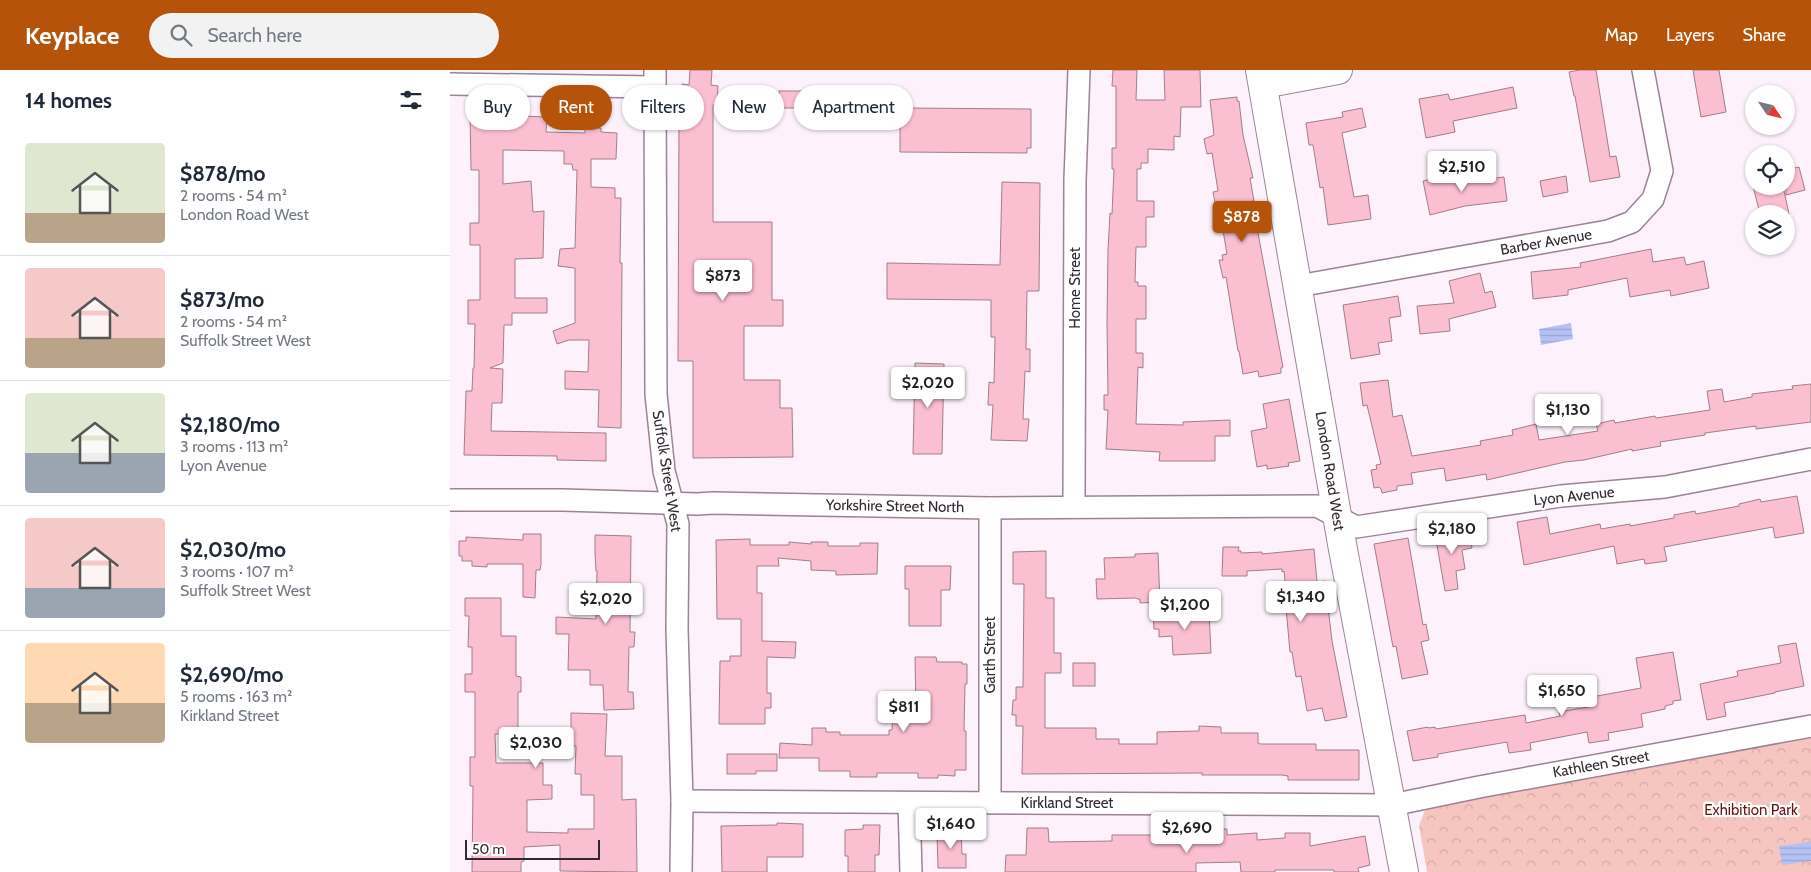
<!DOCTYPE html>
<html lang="en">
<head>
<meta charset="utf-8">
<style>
  body { margin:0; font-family:Cabin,sans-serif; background:#f2f2f3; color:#1f2937; height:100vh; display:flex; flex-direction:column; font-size:19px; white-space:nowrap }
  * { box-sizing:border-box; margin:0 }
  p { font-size:16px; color:#747a83 }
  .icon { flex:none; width:28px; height:28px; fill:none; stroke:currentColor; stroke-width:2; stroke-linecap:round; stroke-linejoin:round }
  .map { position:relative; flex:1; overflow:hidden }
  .drawer { display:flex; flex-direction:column; background:#fff; width:450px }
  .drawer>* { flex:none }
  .hud { position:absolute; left:15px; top:15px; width:475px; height:45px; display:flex; gap:10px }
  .needle { width:32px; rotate:125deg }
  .tools { position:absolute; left:1295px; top:15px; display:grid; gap:10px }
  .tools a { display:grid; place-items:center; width:50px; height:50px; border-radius:50%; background:#fff; box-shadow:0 1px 4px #0004; font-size:25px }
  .scale { position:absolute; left:15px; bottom:12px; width:135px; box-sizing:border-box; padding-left:5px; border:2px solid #322831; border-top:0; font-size:14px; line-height:18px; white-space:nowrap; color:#322831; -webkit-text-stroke:4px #fff; paint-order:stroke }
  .price { position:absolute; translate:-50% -42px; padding:0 11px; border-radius:5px; background:#fff; color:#222; font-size:16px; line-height:32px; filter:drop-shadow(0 1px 2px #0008) }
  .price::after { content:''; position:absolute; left:50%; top:30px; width:15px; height:11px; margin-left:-8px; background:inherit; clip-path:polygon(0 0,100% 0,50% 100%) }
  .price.on { background:#b45309; color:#fff }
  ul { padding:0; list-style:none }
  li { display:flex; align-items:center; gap:15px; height:125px; padding:0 25px }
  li+li { border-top:1px solid #e0e1e3 }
  li span { display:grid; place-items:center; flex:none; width:140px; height:100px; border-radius:5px; color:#555 }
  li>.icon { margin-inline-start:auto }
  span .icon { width:60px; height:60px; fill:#fffc; stroke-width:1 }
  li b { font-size:21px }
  h2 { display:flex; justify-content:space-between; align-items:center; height:60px; padding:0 25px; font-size:21px }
  .chip { padding:0 18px; border-radius:22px; background:#fff; box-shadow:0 1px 4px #0004; font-size:18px; line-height:45px }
  .chip.on { background:#b45309; color:#fff }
  header { display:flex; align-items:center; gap:30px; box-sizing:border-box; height:70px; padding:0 25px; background:#b45309; color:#fff }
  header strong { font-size:24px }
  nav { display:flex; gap:28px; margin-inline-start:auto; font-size:18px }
  .search { width:350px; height:45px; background:#f2f2f3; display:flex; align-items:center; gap:12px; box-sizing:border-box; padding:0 18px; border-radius:28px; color:#747a83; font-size:19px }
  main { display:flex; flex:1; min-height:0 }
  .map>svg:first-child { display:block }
</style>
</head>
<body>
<header>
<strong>Keyplace</strong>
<div class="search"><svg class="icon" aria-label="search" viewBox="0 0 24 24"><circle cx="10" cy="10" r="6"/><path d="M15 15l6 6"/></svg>Search here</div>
<nav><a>Map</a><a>Layers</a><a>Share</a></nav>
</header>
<main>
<section class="drawer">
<h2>14 homes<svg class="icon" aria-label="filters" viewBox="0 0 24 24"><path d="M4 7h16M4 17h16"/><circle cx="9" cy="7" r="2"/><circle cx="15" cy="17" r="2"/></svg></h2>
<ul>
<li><span style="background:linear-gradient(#dfe7d0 70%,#b9a48a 0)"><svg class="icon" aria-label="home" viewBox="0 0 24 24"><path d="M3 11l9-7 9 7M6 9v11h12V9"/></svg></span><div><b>$878/mo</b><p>2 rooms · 54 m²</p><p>London Road West</p></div></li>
<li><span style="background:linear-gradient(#f6c9c9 70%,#b9a48a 0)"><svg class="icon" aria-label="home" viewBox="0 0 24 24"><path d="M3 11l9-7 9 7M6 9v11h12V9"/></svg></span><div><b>$873/mo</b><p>2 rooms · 54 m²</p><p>Suffolk Street West</p></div></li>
<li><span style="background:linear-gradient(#dfe7d0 60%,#9aa5b1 0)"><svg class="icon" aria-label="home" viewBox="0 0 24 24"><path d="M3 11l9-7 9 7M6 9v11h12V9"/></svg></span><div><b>$2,180/mo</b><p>3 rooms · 113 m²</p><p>Lyon Avenue</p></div></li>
<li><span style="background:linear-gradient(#f6c9c9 70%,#9aa5b1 0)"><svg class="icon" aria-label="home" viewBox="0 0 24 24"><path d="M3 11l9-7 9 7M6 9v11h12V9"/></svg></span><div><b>$2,030/mo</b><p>3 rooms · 107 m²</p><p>Suffolk Street West</p></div></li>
<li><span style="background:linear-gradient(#ffd9b3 60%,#b9a48a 0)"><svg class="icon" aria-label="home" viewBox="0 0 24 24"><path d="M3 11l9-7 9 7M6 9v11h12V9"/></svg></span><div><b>$2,690/mo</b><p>5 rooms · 163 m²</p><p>Kirkland Street</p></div></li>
</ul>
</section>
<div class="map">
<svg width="1361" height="802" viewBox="0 0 1361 802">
  <defs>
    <pattern id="park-crowns" width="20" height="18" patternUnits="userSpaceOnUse" patternTransform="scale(1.25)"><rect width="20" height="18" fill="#f7c5bf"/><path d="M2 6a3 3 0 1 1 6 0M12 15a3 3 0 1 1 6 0" fill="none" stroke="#d4a9a5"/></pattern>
    <pattern id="water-rules" width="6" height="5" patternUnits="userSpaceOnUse" patternTransform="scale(1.25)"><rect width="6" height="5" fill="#b4c1f3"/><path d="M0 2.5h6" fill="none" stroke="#9ba6d1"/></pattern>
  </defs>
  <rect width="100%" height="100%" fill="#fdf2fc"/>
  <!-- park -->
  <polygon fill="url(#park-crowns)" points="1361,668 1361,802 977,802 969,756 976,737"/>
  <!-- water -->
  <g fill="url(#water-rules)">
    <polygon points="1121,253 1123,269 1091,275 1089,259"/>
    <polygon points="1361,772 1361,791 1332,795 1329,776"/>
  </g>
  <!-- building -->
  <g fill="#fbbfd2" stroke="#a07e88">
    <polygon points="240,0 262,0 261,15 268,16 267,35 263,35 263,152 322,152 322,230 333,230 333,256 294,256 294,310 330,310 330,338 342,338 343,387 243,388 243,291 228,291 229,52 231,52 232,14 239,15"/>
    <polygon points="663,0 687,0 686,30 715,30 714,0 750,0 751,37 731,37 730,67 724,66 724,80 698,79 698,93 691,93 691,99 687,99 687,131 704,131 704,147 696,147 696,177 686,177 685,212 688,212 688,216 696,216 696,249 686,249 686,283 693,283 693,298 688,297 686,354 733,355 733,352 780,350 780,366 765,366 765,391 709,391 710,382 656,379 658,340 654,340 654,325 658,325 657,251 658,180 660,143 662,144 664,99 662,99 662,78 666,78 666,16 662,16"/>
    <polygon points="1130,0 1146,0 1160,87 1166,86 1170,107 1140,112 1125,26 1124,26 1119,2"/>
    <polygon points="1243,0 1269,0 1276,42 1251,47"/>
    <polygon points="1063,17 1067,38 1003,51 1005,62 976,68 969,29 998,24 1000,30"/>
    <rect x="329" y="21" width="26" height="17"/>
    <polygon points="787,27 787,31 789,31 793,65 803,108 800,108 804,131 802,131 833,297 831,298 831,303 809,307 808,301 793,304 789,281 788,281 776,207 773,208 769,190 773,190 772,185 777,184 770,143 767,143 763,122 768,121 762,83 757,84 754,69 764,65 760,30"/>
    <polygon points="454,38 581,39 581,78 577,78 577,83 450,82 450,42 454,42"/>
    <polygon points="912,38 916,57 892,63 904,127 918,125 921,149 878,155 873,117 870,118 863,75 859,75 856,53 893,47 892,42"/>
    <polygon points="20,45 41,46 41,49 70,49 70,46 97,47 96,62 135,63 135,58 151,58 151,62 167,63 166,89 141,89 141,117 165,118 165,128 171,128 170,193 172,193 171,358 148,357 149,320 115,319 115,301 138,302 139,270 119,270 107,274 103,261 125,253 125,198 108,196 110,179 125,178 127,100 123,100 122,94 114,94 114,81 53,80 53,114 81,111 83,142 94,141 93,188 65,189 65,228 97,228 97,243 62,243 62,255 54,255 53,293 40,298 53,299 52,333 42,333 41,361 156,363 156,391 107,390 107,386 14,385 16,321 22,321 23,298 24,298 25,254 18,254 18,230 30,230 30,175 20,175 20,153 29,153 29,100 21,100"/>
    <polygon points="1349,97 1355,120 1336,125 1336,100"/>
    <polygon points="1009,103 1011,112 1054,107 1057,131 1015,136 980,145 973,111"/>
    <polygon points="1116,106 1118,122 1093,127 1090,111"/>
    <polygon points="552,112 590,113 589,221 577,221 576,279 580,279 580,302 575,301 573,349 579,349 577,371 541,370 543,335 538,335 539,312 544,313 545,267 541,267 541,230 437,229 437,193 550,195"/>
    <polygon points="1303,116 1333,116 1339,144 1310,144"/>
    <polygon points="1201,179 1203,192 1234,187 1236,195 1254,191 1259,218 1221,226 1220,220 1180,227 1177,208 1118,220 1118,225 1083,229 1081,202 1131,197 1130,193"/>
    <polygon points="1030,203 1035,223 1042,221 1046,237 999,249 1000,261 970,264 967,236 1004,233 999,211"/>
    <polygon points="948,226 951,246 939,248 942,271 928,273 930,284 901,289 893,235"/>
    <polygon points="465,293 494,294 492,384 463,384"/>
    <polygon points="938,310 943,347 952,345 962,386 1031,375 1030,371 1063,365 1062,360 1086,354 1089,370 1148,361 1146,354 1164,350 1165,353 1205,346 1206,348 1260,340 1257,321 1272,319 1274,332 1302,327 1302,324 1343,319 1342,316 1361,314 1361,352 1306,359 1306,356 1255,363 1255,365 1210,372 1211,376 1182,381 1182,379 1134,390 1115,392 1037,410 1036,404 996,411 994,398 961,403 963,414 947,416 947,420 932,423 931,419 929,417 924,418 921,400 927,399 926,395 931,394 917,335 913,336 910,313"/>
    <polygon points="839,329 850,391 838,393 839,396 817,399 817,395 807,397 801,361 817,358 813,334"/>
    <polygon points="1347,426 1354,463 1325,468 1323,457 1214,477 1217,491 1195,494 1194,489 1167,494 1164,476 1074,495 1067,452 1097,447 1100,464 1150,454 1151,459 1180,454 1180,456 1224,448 1224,445 1245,441 1246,444 1289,436 1289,434 1310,429 1311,432"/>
    <polygon points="1019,458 1022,478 1012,480 1015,499 1006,501 1008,519 995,521 985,464"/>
    <polygon points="73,464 91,464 91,495 90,500 86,500 85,528 73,527 73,494 37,494 37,497 22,496 22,491 12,491 12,486 9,486 9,471 16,471 16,467 73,470"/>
    <polygon points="145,465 181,466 180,562 185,562 184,577 179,577 178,622 183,622 184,639 154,640 153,615 140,615 140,600 118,600 119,564 106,564 106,547 146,549 147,501 146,501 145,483"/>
    <polygon points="958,468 973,555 976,554 979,570 971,572 978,604 952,609 946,576 943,577 924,474"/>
    <polygon points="300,469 300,475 339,475 339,472 361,474 361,472 378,472 378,476 410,476 410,473 428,473 427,504 386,505 386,501 361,500 361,491 328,488 329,496 307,496 307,523 312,523 312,571 346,572 345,588 317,587 317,623 321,623 321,638 315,638 315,654 269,654 270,591 280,591 280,586 291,586 291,549 267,549 266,470"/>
    <polygon points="773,477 789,477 788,481 791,481 791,483 812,482 812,484 864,479 867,512 875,511 882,571 897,647 875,651 872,638 857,641 851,606 846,607 842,582 840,582 836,538 838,538 834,501 832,502 832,499 797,501 797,506 772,506"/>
    <polygon points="596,481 596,528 604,528 604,583 611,583 611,603 595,603 595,658 646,658 646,669 669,669 669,674 707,674 707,662 749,661 749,656 771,657 771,663 808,663 808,673 810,674 866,674 866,680 909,680 909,710 838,710 838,706 832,705 752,705 752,703 572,704 573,656 566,656 566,645 562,645 563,630 566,630 566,617 573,617 574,514 563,514 563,482"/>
    <polygon points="708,483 710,532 690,533 690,529 687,529 686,528 647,529 646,509 655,509 654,488 685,487 685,484"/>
    <polygon points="455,496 501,496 500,520 491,520 491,556 459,556 459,519 455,519"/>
    <polygon points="15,528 51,528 51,566 66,566 66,606 71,607 71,622 68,622 68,664 45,664 46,693 93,693 93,715 102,715 102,729 77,730 77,762 118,763 118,759 144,759 144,725 131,725 131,704 125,704 126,676 109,676 109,661 121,662 121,643 157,644 155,686 172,686 172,730 186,729 187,802 110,801 110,775 74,777 74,791 71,792 71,802 22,802 23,716 20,716 20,687 25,687 25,622 15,622 15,604 22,604 22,577 18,577 19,546 15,546"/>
    <polygon points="719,539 719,545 759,542 761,583 723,585 722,566 709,567 709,559 704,559 703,540"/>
    <polygon points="1346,573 1354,616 1325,622 1325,623 1274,633 1276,646 1257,650 1250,614 1288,606 1287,601 1331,593 1328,576"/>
    <polygon points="1223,582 1231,630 1223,631 1223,634 1215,636 1215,639 1191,644 1193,657 1158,663 1159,670 1139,673 1137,662 1080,673 1081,680 1059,683 1057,672 988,684 988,687 963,691 957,661 978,657 979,658 985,657 986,659 1075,645 1076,653 1110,646 1109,642 1138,637 1136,628 1191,618 1186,588"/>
    <polygon points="465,587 486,587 487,592 512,592 512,594 517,594 517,614 515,614 514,661 516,661 516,700 505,700 505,706 488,705 488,708 468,708 468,703 427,703 427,707 400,707 400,701 369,701 369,688 329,688 330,673 362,675 362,658 376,658 376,662 390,662 390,665 439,665 439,660 442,660 443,641 466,642"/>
    <rect x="623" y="593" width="22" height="23"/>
    <polygon points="277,684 327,684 327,701 306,701 306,704 277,704"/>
    <polygon points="327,753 353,754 353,787 317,787 317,802 272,802 271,756 327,755"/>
    <polygon points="413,755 430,755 429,785 425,785 425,802 398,802 398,786 395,786 395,760 413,759"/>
    <polygon points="577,758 598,758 599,772 662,771 662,765 755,765 755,760 777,759 777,765 807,763 807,770 835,768 835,763 860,763 860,776 915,766 920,795 908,798 909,802 884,802 884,800 825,800 825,802 791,802 790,792 746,793 746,802 555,802 556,785 576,785"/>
    <polygon points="496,760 511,760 512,784 516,784 516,798 488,798 487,763 496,763"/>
  </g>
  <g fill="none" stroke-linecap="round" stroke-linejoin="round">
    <!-- street casing -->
    <g stroke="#9b8298" stroke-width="24">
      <g id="street">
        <polyline points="205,0 206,324 214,401 228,454 227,559 232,731 231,802"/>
        <polyline points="0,14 204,17"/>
        <polyline points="848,216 1158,161 1182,152 1203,129 1212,101 1193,0"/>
        <polyline points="0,430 113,430 247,434 263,433 540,438 867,436 906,457 1111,426 1215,417 1361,389"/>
        <polyline points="624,436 625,110 629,0"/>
        <polyline points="540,438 540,732"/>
        <polyline points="232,731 942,735 1029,717 1361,656"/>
        <polyline points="459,733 461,802"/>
      </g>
    </g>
    <!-- secondary casing -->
    <g stroke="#9b8298" stroke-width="30">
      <g id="secondary">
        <polyline points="810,0 892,474 954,802"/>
        <polyline points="813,14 888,0"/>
      </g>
    </g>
    <!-- street -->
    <use href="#street" stroke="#fff" stroke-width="21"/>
    <!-- secondary -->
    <use href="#secondary" stroke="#fff" stroke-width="28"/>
  </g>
  <g text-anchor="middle" stroke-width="4.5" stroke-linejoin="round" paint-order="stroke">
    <!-- street labels -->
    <g font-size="15" fill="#322831" stroke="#fff">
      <text transform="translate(1096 172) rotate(-10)" y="5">Barber Avenue</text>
      <text transform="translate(625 218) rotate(-90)" y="5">Home Street</text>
      <text transform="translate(217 401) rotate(81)" y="5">Suffolk Street West</text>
      <text transform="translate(880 401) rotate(81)" y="5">London Road West</text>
      <text transform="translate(1124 426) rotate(-6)" y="5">Lyon Avenue</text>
      <text transform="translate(445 436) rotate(1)" y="5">Yorkshire Street North</text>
      <text transform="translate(540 585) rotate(-90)" y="5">Garth Street</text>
      <text transform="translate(1151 694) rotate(-10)" y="5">Kathleen Street</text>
      <text x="617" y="738">Kirkland Street</text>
    </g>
    <!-- park labels -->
    <g font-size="15" fill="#681112" stroke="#fff">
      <text x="1301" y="745">Exhibition Park</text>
    </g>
  </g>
</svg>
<div class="tools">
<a><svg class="needle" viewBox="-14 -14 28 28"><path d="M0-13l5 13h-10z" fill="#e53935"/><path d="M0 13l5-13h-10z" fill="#747a83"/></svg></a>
<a><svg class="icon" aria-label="locate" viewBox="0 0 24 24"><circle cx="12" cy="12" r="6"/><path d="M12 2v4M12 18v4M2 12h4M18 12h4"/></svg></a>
<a><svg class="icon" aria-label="layers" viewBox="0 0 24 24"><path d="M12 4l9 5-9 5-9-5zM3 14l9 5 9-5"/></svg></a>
</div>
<div class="scale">50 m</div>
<b class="price" style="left:1012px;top:123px">$2,510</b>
<b class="price on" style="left:792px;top:173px">$878</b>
<b class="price" style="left:273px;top:232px">$873</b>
<b class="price" style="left:478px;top:339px">$2,020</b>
<b class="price" style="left:1118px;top:366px">$1,130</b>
<b class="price" style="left:1002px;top:485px">$2,180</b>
<b class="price" style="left:851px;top:553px">$1,340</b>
<b class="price" style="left:156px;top:555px">$2,020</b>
<b class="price" style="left:735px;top:561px">$1,200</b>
<b class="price" style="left:1112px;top:647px">$1,650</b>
<b class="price" style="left:454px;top:663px">$811</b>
<b class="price" style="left:86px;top:699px">$2,030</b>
<b class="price" style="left:501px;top:780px">$1,640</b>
<b class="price" style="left:737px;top:784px">$2,690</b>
<div class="hud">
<a class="chip">Buy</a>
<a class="chip on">Rent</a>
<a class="chip">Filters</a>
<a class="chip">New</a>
<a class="chip">Apartment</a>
</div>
</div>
</main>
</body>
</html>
